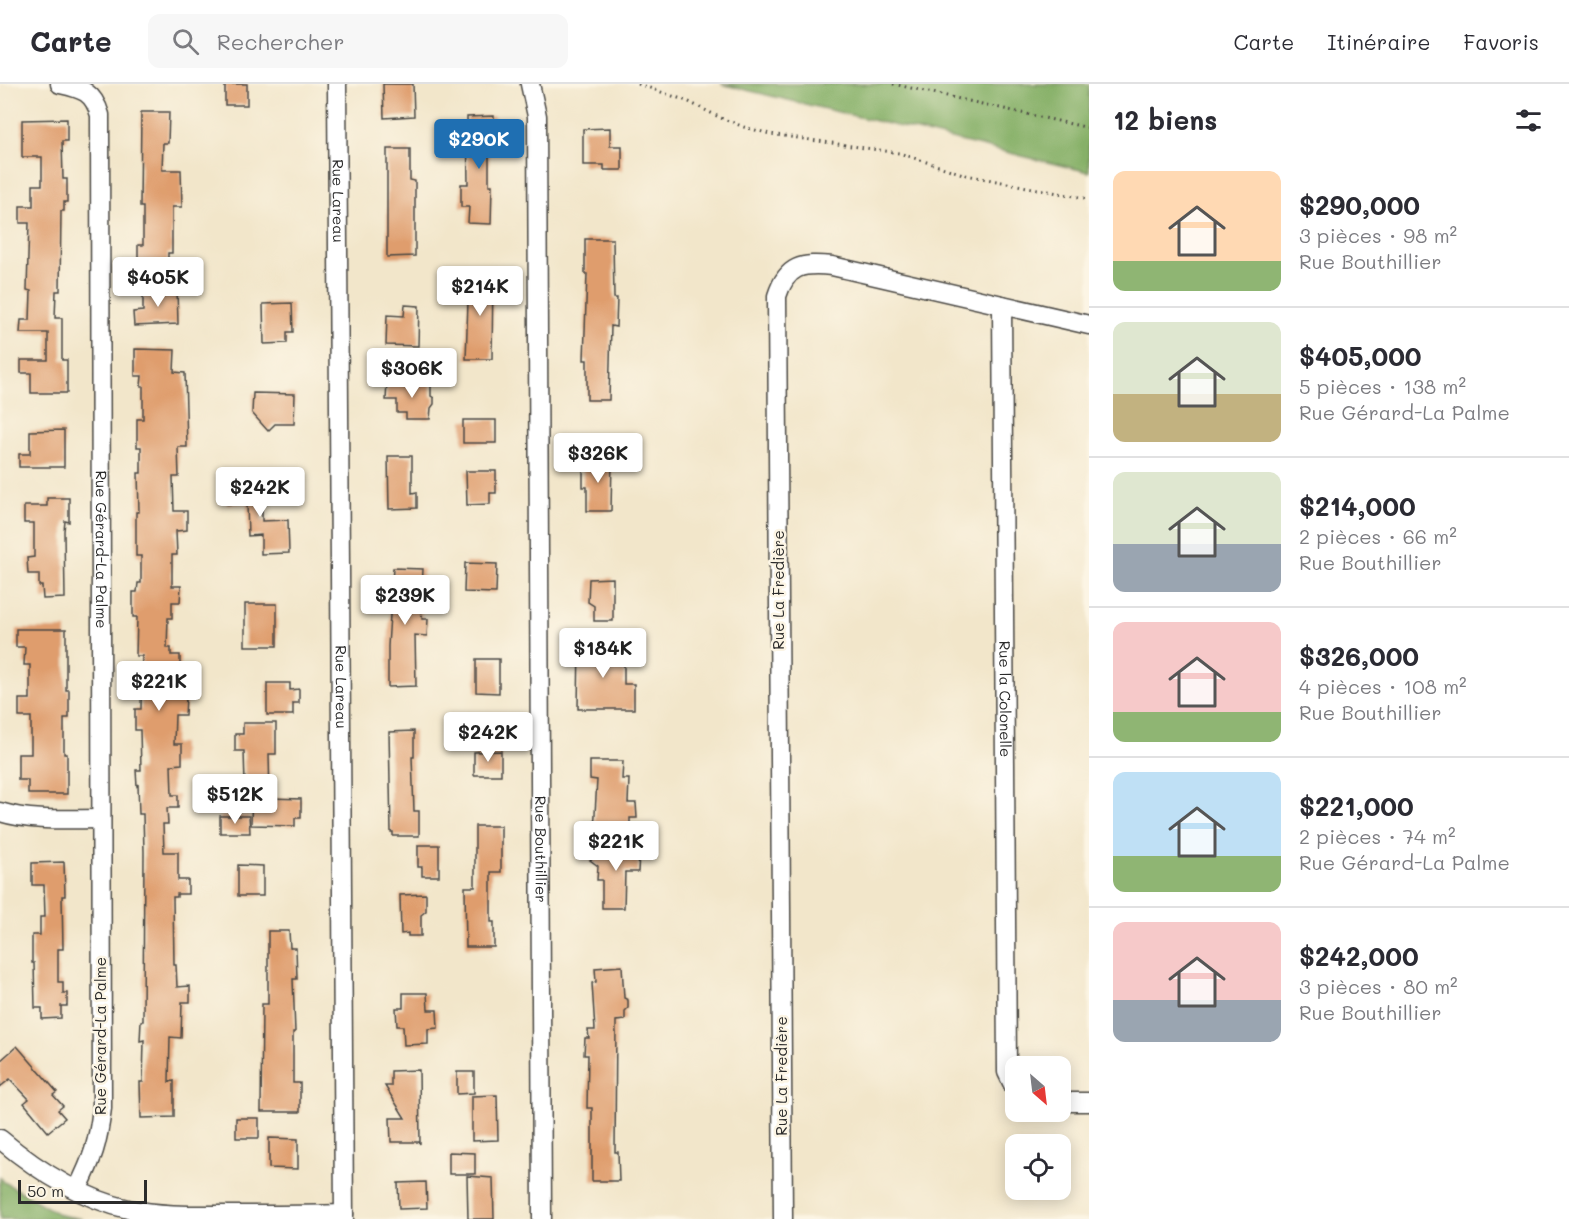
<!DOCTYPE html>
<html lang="fr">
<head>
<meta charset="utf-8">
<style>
  body { margin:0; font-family:Mali,sans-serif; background:#f7f7f7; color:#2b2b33; height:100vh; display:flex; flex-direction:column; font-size:22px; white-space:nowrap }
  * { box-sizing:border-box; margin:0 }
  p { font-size:20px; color:#7c7c81 }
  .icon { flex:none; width:33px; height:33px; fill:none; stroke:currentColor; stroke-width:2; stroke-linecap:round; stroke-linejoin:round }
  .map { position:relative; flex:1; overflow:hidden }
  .panel { display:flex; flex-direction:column; background:#fff; width:480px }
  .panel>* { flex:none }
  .needle { width:39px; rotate:152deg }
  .controls { position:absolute; left:1005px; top:972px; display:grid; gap:12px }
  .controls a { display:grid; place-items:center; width:66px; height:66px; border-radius:12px; background:#fff; box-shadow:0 3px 15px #0003; font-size:30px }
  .scale { position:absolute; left:18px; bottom:15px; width:129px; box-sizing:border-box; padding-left:6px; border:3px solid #2b2b2b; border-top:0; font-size:16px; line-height:21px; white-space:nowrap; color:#2b2b2b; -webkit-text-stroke:4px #fcf5e5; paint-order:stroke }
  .price { position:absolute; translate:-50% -51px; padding:0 14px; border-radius:6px; background:#fff; color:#222; font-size:20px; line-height:39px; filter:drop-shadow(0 2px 3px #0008) }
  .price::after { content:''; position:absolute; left:50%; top:36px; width:18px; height:14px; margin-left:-9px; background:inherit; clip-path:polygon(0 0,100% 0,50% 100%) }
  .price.on { background:#1f6fb2; color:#fff }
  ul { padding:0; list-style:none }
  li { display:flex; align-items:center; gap:18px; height:150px; padding:0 24px }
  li+li { border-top:2px solid #e1e1e2 }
  li span { display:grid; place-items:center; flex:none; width:168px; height:120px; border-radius:12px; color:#555 }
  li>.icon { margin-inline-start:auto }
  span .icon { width:72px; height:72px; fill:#fffc; stroke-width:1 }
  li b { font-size:26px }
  h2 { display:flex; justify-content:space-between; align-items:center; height:72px; padding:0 24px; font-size:26px }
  header { display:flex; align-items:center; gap:36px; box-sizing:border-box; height:84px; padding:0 30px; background:#fff; border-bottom:2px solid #e1e1e2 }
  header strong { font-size:28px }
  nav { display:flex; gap:33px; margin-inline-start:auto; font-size:21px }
  .search { width:420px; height:54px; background:#f7f7f7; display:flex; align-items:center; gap:15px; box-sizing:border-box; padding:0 21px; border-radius:12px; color:#7c7c81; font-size:22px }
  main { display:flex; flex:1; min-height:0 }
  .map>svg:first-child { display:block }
</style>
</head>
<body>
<header>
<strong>Carte</strong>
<div class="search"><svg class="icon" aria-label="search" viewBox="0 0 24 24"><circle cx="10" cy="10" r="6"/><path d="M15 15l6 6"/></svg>Rechercher</div>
<nav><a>Carte</a><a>Itinéraire</a><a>Favoris</a></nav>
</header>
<main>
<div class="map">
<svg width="1089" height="1135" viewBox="0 0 1089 1135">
  <rect width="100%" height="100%" fill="#fcf5e5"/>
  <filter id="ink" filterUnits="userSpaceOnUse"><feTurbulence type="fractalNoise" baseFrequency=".0167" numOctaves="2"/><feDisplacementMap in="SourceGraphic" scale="12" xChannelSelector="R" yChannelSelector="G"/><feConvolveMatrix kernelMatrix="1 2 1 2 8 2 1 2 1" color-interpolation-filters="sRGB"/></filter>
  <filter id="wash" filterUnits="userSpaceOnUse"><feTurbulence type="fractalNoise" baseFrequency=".008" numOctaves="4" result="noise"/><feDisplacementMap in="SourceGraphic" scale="24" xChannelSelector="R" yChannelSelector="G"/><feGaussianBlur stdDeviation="1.35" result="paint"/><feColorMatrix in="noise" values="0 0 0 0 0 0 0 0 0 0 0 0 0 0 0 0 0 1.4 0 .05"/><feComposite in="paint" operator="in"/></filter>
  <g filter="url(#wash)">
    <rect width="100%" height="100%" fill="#f2e6ca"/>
    <!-- forest -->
    <g fill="#86b067" stroke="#586e49" stroke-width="1.5">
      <polygon points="721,0 1089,0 1089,88"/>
      <polygon points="0,1093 4,1098 60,1131 82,1135 0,1135"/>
    </g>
    <g id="blocks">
      <!-- building -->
      <g fill="#df9d6d">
        <rect x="225" y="0" width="22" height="21"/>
        <polygon points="383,0 413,0 414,32 384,34"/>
        <polygon points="141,28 169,28 168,59 163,59 162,86 181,86 182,123 172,123 172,169 168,169 168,180 138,180 138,161 143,161 143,123 140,123"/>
        <polygon points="494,32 494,68 489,69 489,101 492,101 491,140 468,139 469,123 461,123 461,100 468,100 467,33"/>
        <polygon points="67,35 67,57 62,57 63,95 67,95 67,118 64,118 64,127 61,127 60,207 56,207 55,234 62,234 62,276 67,276 67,309 31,309 31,289 21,289 21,276 48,276 48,249 20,249 21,236 30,236 31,207 27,206 29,139 20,139 20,122 33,122 33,101 42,101 42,73 22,73 22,36"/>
        <polygon points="610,44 610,62 622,62 622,86 604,86 604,81 583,81 583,45"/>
        <polygon points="387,65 410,65 410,96 415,97 415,172 387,173"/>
        <polygon points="585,155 613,155 614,214 617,214 616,243 611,242 609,316 587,316 587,276 584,276 587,190 585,190"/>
        <polygon points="469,189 493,189 492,275 466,275"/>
        <polygon points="177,205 178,240 134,242 133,228 143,227 143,206"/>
        <polygon points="292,219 293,248 287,248 287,259 264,260 263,220"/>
        <polygon points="405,221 419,222 418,262 386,261 387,231 404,232"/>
        <polygon points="135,265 175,266 174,288 185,289 187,363 178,363 179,393 173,393 174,427 187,427 187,446 176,447 177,471 172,471 172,502 181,502 180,518 172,518 172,534 168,534 167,564 171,564 171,571 180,571 180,613 186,613 185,631 175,631 174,660 182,660 182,680 171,681 172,711 178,711 178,724 167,724 168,740 163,740 164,768 178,768 178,796 188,796 188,810 177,810 177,813 173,813 174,881 176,881 177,903 190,902 190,918 182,918 181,954 170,953 169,998 174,997 174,1033 141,1034 140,998 143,998 144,956 140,957 141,937 143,937 144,768 143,730 139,730 138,701 137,702 136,686 141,686 140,646 135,646 135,625 141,625 142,572 136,572 137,533 133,533 133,508 137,508 138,499 141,499 141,472 136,472 136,428 139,428 138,389 141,389 141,363 137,363 137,335 143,335 143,302 141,302 142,292 135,292"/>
        <polygon points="387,299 431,300 431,312 434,314 434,320 431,324 430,335 406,335 406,329 397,329 397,316 386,316"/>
        <polygon points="253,309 295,310 294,340 275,340 268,347 252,329"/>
        <rect x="463" y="336" width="33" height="23"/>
        <polygon points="64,346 64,383 19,383 19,370 30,370 30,347"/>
        <polygon points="388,372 412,372 412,409 417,408 417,424 389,425"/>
        <polygon points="583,375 612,375 611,427 587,427 587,403 583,403"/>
        <polygon points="466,387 496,387 496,409 490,409 490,420 467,421"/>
        <polygon points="227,399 262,399 262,437 288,436 289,469 261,470 261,451 248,452 247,419 227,420"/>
        <polygon points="47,414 69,414 69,438 65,437 64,447 65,514 43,515 42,502 39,502 39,490 28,490 27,474 34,473 34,439 24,439 24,422 47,422"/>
        <polygon points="465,479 497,480 496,509 464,508"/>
        <polygon points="393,484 423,485 421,525 422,535 428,535 427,552 415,551 416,602 388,603 388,562"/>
        <polygon points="613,494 613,537 594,537 594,522 588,518 589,495"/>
        <rect x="245" y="520" width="32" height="42"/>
        <polygon points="16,545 66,545 66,606 69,606 69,634 64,634 64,670 67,670 67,710 28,710 28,696 18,696 18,670 31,670 31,633 19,633 19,615 30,615 30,581 24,581 25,563 16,563"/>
        <polygon points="579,557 597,557 596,566 624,566 624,600 634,600 634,625 578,625"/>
        <polygon points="476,575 499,575 499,609 476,608"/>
        <polygon points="267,599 290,599 290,606 299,605 299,619 293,619 293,631 267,631"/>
        <polygon points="243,639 276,639 276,670 269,670 270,714 301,715 301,734 295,734 295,742 251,741 252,701 245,701 244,667 235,667 235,650 243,650"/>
        <rect x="450" y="644" width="24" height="18"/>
        <polygon points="414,647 414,673 412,673 414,727 419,727 419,752 393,752 393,748 391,748 389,648"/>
        <polygon points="501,667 501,691 474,691 474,668"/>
        <polygon points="590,677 623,677 622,695 629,695 628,719 636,719 637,734 630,734 630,746 594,747 597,696 590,695"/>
        <polygon points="220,732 249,732 250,749 220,749"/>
        <polygon points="475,742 501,742 501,788 491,788 491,838 494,838 494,863 466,863 465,803 475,803"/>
        <polygon points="630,752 631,769 639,769 638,788 625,788 624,824 602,824 602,796 597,796 598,782 590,776"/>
        <polygon points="418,761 439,761 439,792 422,792 422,783 418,783"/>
        <polygon points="64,778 65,812 62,812 63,865 58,865 58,898 63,898 63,909 67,909 67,922 61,922 61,934 42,935 42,924 35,924 34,879 32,879 32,851 40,851 40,833 45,833 44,801 32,801 32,779"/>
        <polygon points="238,781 263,782 263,812 238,812"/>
        <polygon points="426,810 426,827 421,831 421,852 408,852 408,849 401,850 400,811"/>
        <polygon points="268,847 289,847 290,864 296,864 297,895 293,895 295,948 293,948 293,999 300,999 300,1028 261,1028 262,920 268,920"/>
        <polygon points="622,882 624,914 628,916 628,924 625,927 625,936 616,937 615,1068 618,1068 619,1097 592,1097 592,1024 587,1024 588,971 584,971 585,954 589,954 588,946 595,946 592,899 596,898 595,884"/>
        <polygon points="403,909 427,909 428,926 437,926 438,944 428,945 428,960 404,961 403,942 397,942 396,924 403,924"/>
        <polygon points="17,962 57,1008 53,1011 63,1022 58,1026 65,1034 48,1048 24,1019 29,1015 10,995 0,1003 0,977"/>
        <polygon points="419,986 420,1060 419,1058 391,1058 390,1034 405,1034 385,1002 391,1002 391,987"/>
        <polygon points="457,988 474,988 474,1009 457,1010"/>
        <polygon points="497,1011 498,1056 472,1057 472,1012"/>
        <rect x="236" y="1034" width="23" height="20"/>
        <polygon points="269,1054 298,1055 298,1085 269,1084"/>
        <polygon points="449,1068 475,1069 475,1090 449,1090"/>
        <polygon points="467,1092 493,1094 494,1135 468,1135"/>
        <polygon points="426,1098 427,1124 399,1125 398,1099"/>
      </g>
    </g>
  </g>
  <g filter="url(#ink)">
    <use href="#blocks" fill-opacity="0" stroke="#494743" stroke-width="1.5"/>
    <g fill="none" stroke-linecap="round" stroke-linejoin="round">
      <!-- minor casing -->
      <g stroke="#494743" stroke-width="21">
        <g id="minor">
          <path id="s1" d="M 60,0 C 82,5 93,7 100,31 L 102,1024 C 98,1059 93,1074 77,1106"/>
          <path id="s2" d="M 337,0 L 344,1135"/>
          <path id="s3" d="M 530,0 L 537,32 L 542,1135"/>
          <path id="s4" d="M 1002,221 L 1007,988 L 1016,1007"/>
          <path d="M 0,728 C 33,738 67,735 101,735"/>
          <polyline points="1060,1018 1089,1018"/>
          <path d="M 0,1055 C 37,1086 80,1114 128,1125 C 161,1132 196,1131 229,1131 C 267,1131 306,1131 344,1130"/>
          <path d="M 783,1135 L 777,212 C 787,181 802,179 832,182 L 1089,241"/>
        </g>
      </g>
      <!-- path -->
      <g stroke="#494743" stroke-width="3" stroke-dasharray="1.5 4.5" stroke-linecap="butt">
        <polyline points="638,0 687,17 721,34 744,43 770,50 899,69 966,91 1089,115"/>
        <polyline points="893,0 1089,44"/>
      </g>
      <!-- minor -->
      <use href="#minor" stroke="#fff" stroke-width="18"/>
    </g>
  </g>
  <g text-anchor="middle" stroke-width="5" stroke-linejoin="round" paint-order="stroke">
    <!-- street labels -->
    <g font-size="15" fill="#2b2b2b" stroke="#fcf5e5">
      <text dy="5" stroke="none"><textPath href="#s2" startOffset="117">Rue Lareau</textPath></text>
      <text dy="5" stroke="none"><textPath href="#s1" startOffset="489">Rue Gérard-La Palme</textPath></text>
      <text transform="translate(779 506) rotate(-90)" y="5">Rue La Fredière</text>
      <text dy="5" stroke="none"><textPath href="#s2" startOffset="603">Rue Lareau</textPath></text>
      <text dy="5" stroke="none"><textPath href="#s4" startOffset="394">Rue la Colonelle</textPath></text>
      <text dy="5" stroke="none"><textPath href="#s3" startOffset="766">Rue Bouthillier</textPath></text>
      <text transform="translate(101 952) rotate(-90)" y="5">Rue Gérard-La Palme</text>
      <text transform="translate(782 992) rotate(-90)" y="5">Rue La Fredière</text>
    </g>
  </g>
</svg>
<div class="controls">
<a><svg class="needle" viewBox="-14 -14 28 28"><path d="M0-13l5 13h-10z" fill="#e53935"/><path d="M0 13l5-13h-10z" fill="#7c7c81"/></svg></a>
<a><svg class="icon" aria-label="locate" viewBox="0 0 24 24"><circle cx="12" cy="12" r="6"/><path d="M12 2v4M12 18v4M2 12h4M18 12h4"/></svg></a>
</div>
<div class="scale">50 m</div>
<b class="price on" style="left:479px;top:86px">$290K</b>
<b class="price" style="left:158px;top:224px">$405K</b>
<b class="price" style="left:480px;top:233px">$214K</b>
<b class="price" style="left:412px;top:315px">$306K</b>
<b class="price" style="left:598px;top:400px">$326K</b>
<b class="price" style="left:260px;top:434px">$242K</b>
<b class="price" style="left:405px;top:542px">$239K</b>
<b class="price" style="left:603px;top:595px">$184K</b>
<b class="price" style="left:159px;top:628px">$221K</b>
<b class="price" style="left:488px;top:679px">$242K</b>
<b class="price" style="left:235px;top:741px">$512K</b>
<b class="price" style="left:616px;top:788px">$221K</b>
</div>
<section class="panel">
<h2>12 biens<svg class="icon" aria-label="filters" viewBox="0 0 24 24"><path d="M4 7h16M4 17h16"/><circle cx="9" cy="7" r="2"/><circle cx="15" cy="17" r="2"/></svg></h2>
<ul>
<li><span style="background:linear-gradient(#ffd9b3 75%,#8fb573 0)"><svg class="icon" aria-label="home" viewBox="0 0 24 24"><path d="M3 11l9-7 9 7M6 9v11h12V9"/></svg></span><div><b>$290,000</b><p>3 pièces · 98 m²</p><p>Rue Bouthillier</p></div></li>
<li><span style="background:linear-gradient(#dfe7d0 60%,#c2b280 0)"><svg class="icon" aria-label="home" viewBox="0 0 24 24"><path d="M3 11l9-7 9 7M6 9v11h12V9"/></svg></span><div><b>$405,000</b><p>5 pièces · 138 m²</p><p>Rue Gérard-La Palme</p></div></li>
<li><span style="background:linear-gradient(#dfe7d0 60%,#9aa5b1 0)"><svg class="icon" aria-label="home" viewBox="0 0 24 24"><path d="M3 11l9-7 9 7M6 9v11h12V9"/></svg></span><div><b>$214,000</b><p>2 pièces · 66 m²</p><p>Rue Bouthillier</p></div></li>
<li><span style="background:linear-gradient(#f6c9c9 75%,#8fb573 0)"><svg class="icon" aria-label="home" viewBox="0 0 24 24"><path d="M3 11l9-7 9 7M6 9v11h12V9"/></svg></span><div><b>$326,000</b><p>4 pièces · 108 m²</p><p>Rue Bouthillier</p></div></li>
<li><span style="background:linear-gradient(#bfe0f5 70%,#8fb573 0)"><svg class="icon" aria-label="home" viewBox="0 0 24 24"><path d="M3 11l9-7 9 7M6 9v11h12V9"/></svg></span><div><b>$221,000</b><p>2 pièces · 74 m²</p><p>Rue Gérard-La Palme</p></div></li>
<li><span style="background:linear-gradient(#f6c9c9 65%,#9aa5b1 0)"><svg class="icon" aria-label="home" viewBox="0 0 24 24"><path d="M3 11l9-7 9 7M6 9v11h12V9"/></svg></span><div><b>$242,000</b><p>3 pièces · 80 m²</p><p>Rue Bouthillier</p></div></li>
</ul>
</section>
</main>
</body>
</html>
